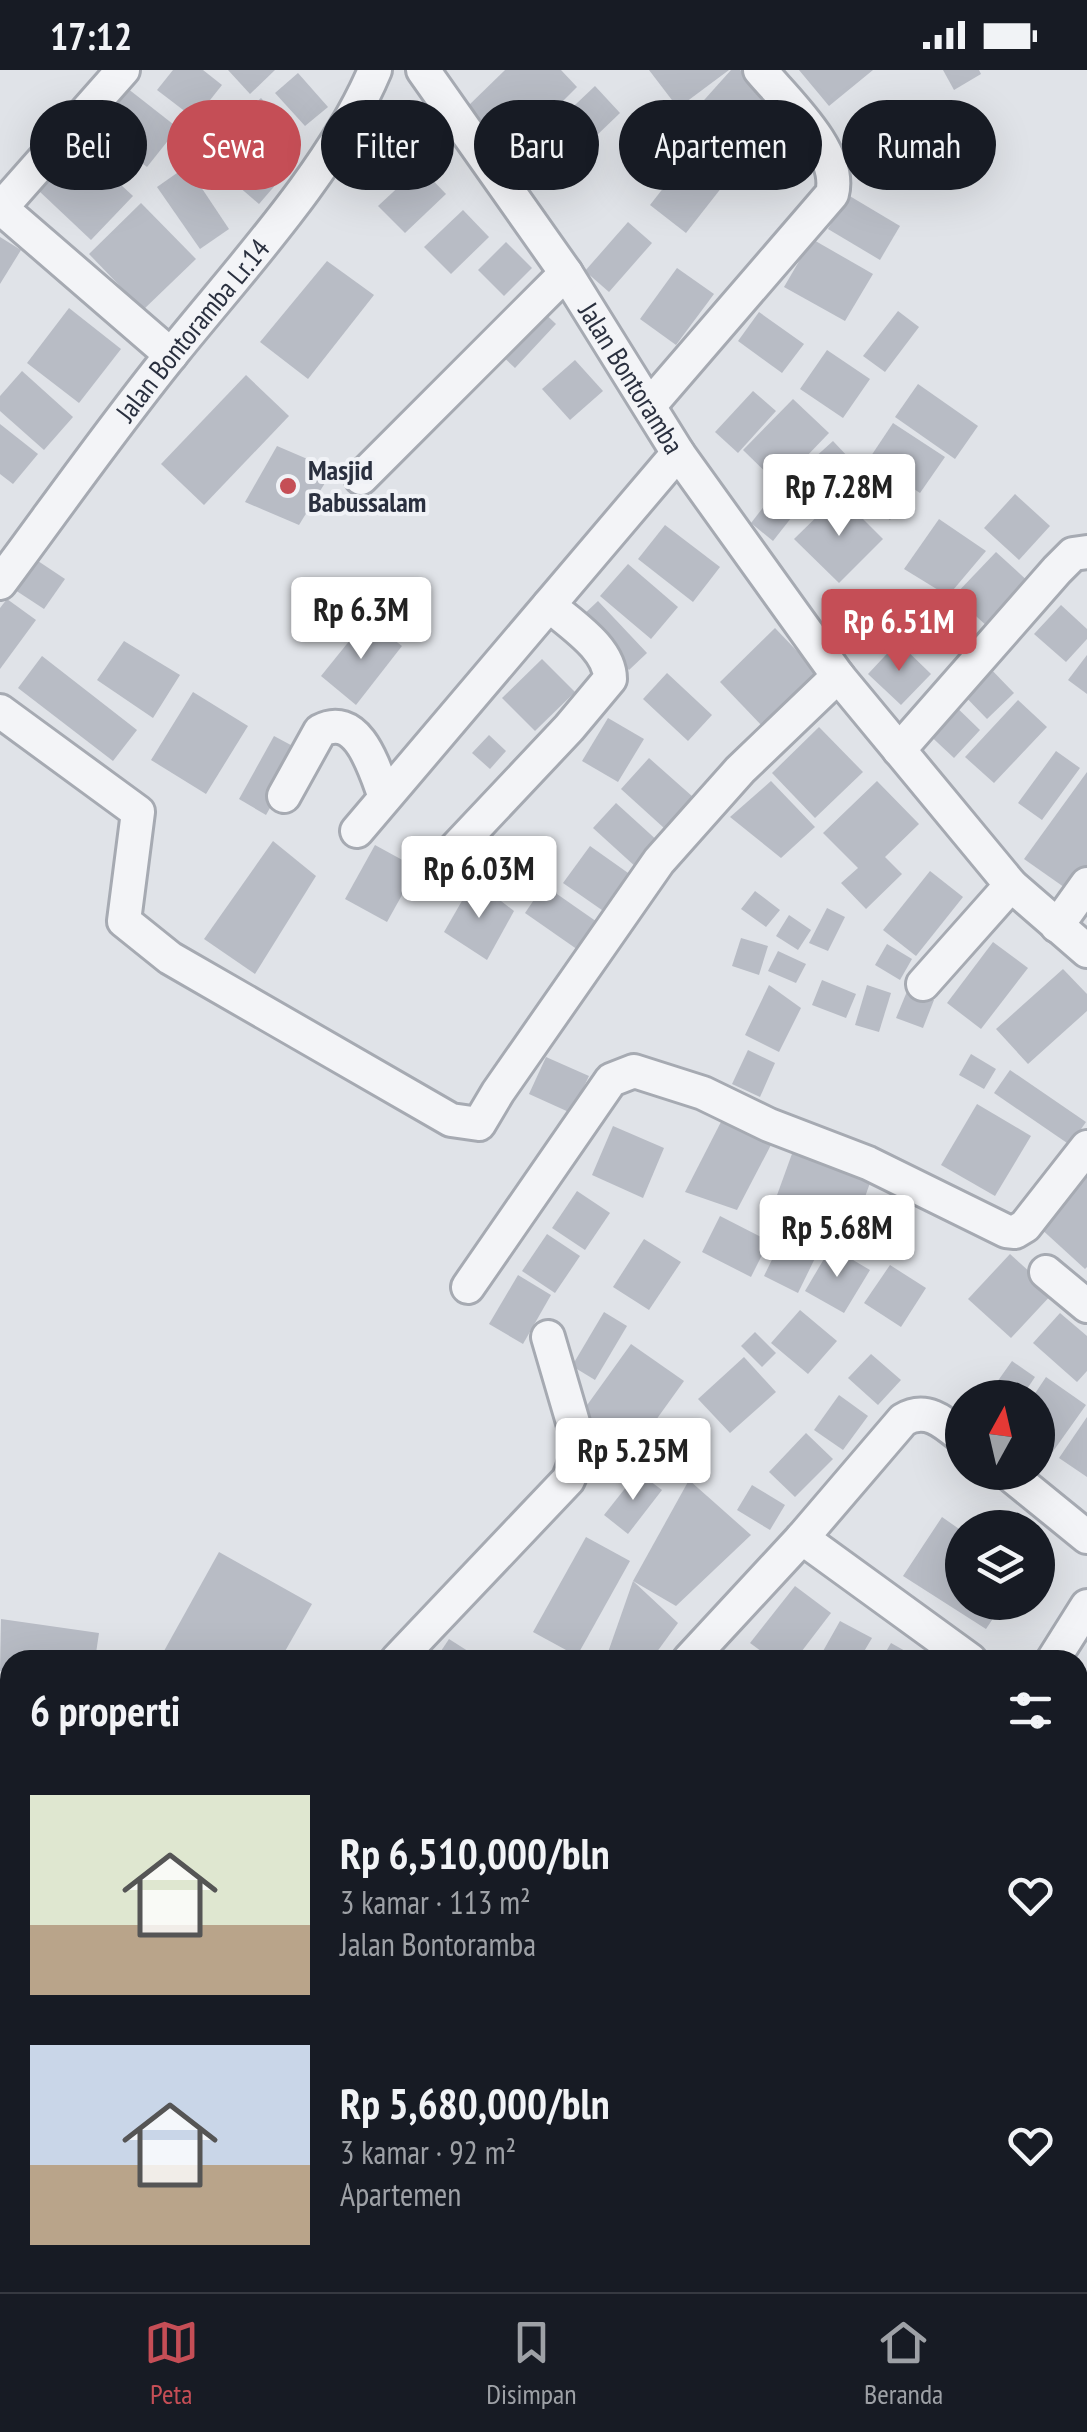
<!DOCTYPE html>
<html lang="id">
<head>
<meta charset="utf-8">
<style>
  body { margin:0; font-family:"PT Sans Narrow",sans-serif; background:#242831; color:#f1f3f6; height:100vh; display:flex; flex-direction:column; font-size:38px; white-space:nowrap }
  * { box-sizing:border-box; margin:0 }
  p { font-size:32px; color:#9ea1a6 }
  .icon { flex:none; width:55px; height:55px; fill:none; stroke:currentColor; stroke-width:2; stroke-linecap:round; stroke-linejoin:round }
  .map { position:relative; flex:1; overflow:hidden }
  .panel { position:absolute; left:0px; top:1580px; width:1088px; height:642px; display:flex; flex-direction:column; background:#171b24; border-radius:30px 30px 0 0; box-shadow:0 10px 40px #0002 }
  .panel>* { flex:none }
  .top-card { position:absolute; left:30px; top:30px; width:1028px; height:90px; display:flex; gap:20px }
  .needle { width:65px; rotate:8deg }
  .controls { position:absolute; left:945px; top:1310px; display:grid; gap:20px }
  .controls a { display:grid; place-items:center; width:110px; height:110px; border-radius:50%; background:#171b24; box-shadow:0 10px 40px #0002; font-size:50px }
  .price { position:absolute; translate:-50% -85px; padding:0 22px; border-radius:10px; background:#fff; color:#222; font-size:32px; line-height:65px; filter:drop-shadow(0 2px 5px #0008) }
  .price::after { content:''; position:absolute; left:50%; top:60px; width:30px; height:22px; margin-left:-15px; background:inherit; clip-path:polygon(0 0,100% 0,50% 100%) }
  .price.active { background:#c54e56; color:#fff }
  ul { padding:0; list-style:none }
  li { display:flex; align-items:center; gap:30px; height:250px; padding:0 30px }
  li span { display:grid; place-items:center; flex:none; width:280px; height:200px; border-radius:0px; color:#555 }
  li>.icon { margin-inline-start:auto }
  span .icon { width:120px; height:120px; fill:#fffc; stroke-width:1 }
  li b { font-size:42px }
  h2 { display:flex; justify-content:space-between; align-items:center; height:120px; padding:0 30px; font-size:42px }
  .pill { padding:0 35px; border-radius:45px; background:#171b24; box-shadow:0 10px 40px #0002; font-size:35px; line-height:90px }
  .pill.active { background:#c54e56; color:#fff }
  .status { display:flex; justify-content:space-between; align-items:center; height:70px; padding:0 50px; background:#171b24; direction:ltr }
  .status svg { height:28px; fill:currentColor }
  .tab-bar { display:flex; justify-content:space-around; align-items:center; height:140px; border-top:2px solid #363941; background:#171b24; font-size:28px; color:#9ea1a6 }
  .tab-bar a { display:grid; justify-items:center; gap:5px }
  .tab-bar .active { color:#c54e56 }
  .map>svg:first-child { display:block }
</style>
</head>
<body>
<div class="status"><b>17:12</b><svg viewBox="0 0 49 12"><path d="M0 12V9h3v3zM5 12V6h3v6zM10 12V3h3v9zM15 12V0h3v12zM26 1h20v11H26zM47 4h2v5h-2z"/></svg></div>
<div class="map">
<svg width="1087" height="2222" viewBox="0 0 1087 2222">
  <rect width="100%" height="100%" fill="#e0e3e8"/>
  <!-- built -->
  <polygon fill="#cfd2da" points="564,2213 757,2213 770,2222 577,2222"/>
  <!-- building -->
  <g fill="#b8bcc5">
    <polygon points="173,0 203,0 222,15 195,49 157,20"/>
    <polygon points="228,0 275,0 250,24"/>
    <polygon points="505,0 561,0 577,17 509,85 466,38"/>
    <polygon points="649,0 729,0 678,38"/>
    <polygon points="731,0 740,0 785,33 749,81 688,48"/>
    <polygon points="799,0 873,0 829,36"/>
    <polygon points="943,0 979,0 981,4 954,20"/>
    <polygon points="298,3 328,37 305,56 275,23"/>
    <polygon points="595,16 620,43 543,117 518,89"/>
    <polygon points="127,18 178,58 147,97 96,57"/>
    <polygon points="261,28 299,70 276,90 238,49"/>
    <polygon points="226,55 284,105 259,134 201,84"/>
    <polygon points="704,66 740,94 686,163 650,135"/>
    <polygon points="80,77 133,126 91,170 38,120"/>
    <polygon points="187,96 229,159 200,179 157,117"/>
    <polygon points="420,97 446,124 405,163 378,136"/>
    <polygon points="848,125 900,156 880,190 828,159"/>
    <polygon points="141,133 196,189 143,240 89,184"/>
    <polygon points="463,140 489,167 451,204 424,177"/>
    <polygon points="628,152 652,173 609,222 585,201"/>
    <polygon points="0,167 21,180 0,214"/>
    <polygon points="812,169 873,204 845,251 784,217"/>
    <polygon points="506,172 532,198 504,226 478,200"/>
    <polygon points="327,191 374,225 308,309 260,272"/>
    <polygon points="677,198 714,224 676,275 640,249"/>
    <polygon points="538,237 556,254 515,298 497,281"/>
    <polygon points="69,238 121,279 79,333 27,293"/>
    <polygon points="898,241 919,257 885,302 863,286"/>
    <polygon points="759,242 804,274 782,303 738,271"/>
    <polygon points="827,280 870,309 843,348 800,319"/>
    <polygon points="575,290 603,321 570,350 542,319"/>
    <polygon points="22,301 73,347 44,380 0,341 0,326"/>
    <polygon points="246,305 289,346 204,435 161,394"/>
    <polygon points="918,314 978,356 955,389 895,347"/>
    <polygon points="753,321 776,341 738,383 715,362"/>
    <polygon points="793,329 829,363 779,415 743,380"/>
    <polygon points="893,353 945,387 920,423 869,389"/>
    <polygon points="0,354 38,384 13,414 0,404"/>
    <polygon points="833,371 849,388 797,436 781,418"/>
    <polygon points="277,376 333,400 299,455 245,432"/>
    <polygon points="863,396 906,427 890,450 847,419"/>
    <polygon points="1015,424 1050,456 1019,490 984,458"/>
    <polygon points="839,425 883,469 839,513 794,469"/>
    <polygon points="772,426 795,443 773,471 751,453"/>
    <polygon points="939,449 986,481 948,526 904,499"/>
    <polygon points="665,455 720,497 693,532 638,489"/>
    <polygon points="996,482 1031,514 989,558 954,526"/>
    <polygon points="29,485 65,509 44,539 9,516"/>
    <polygon points="628,494 678,537 651,569 600,526"/>
    <polygon points="7,529 36,550 0,599 0,538"/>
    <polygon points="598,531 647,583 629,600 581,547"/>
    <polygon points="1061,535 1087,559 1087,569 1066,592 1034,564"/>
    <polygon points="367,549 402,576 356,635 321,606"/>
    <polygon points="775,558 819,604 763,657 720,612"/>
    <polygon points="124,571 180,605 153,648 97,610"/>
    <polygon points="898,572 931,604 901,635 868,604"/>
    <polygon points="1087,585 1087,624 1068,610"/>
    <polygon points="42,586 137,660 113,691 18,618"/>
    <polygon points="542,589 575,622 535,661 502,628"/>
    <polygon points="985,593 1014,623 987,649 958,619"/>
    <polygon points="667,603 712,645 688,671 643,629"/>
    <polygon points="193,622 248,656 206,724 151,690"/>
    <polygon points="949,630 980,660 954,688 922,658"/>
    <polygon points="1018,630 1047,657 994,713 965,687"/>
    <polygon points="608,648 644,669 618,712 582,691"/>
    <polygon points="819,657 863,702 815,748 772,703"/>
    <polygon points="489,665 506,681 490,699 472,683"/>
    <polygon points="274,666 302,681 266,745 239,729"/>
    <polygon points="1056,681 1080,698 1042,750 1018,733"/>
    <polygon points="649,688 693,727 664,758 621,719"/>
    <polygon points="1087,702 1087,800 1071,822 1024,789"/>
    <polygon points="771,711 815,757 781,788 730,747"/>
    <polygon points="877,711 919,754 885,787 902,804 866,839 841,813 858,798 823,763"/>
    <polygon points="616,733 660,773 637,798 593,758"/>
    <polygon points="273,771 316,806 255,904 204,869"/>
    <polygon points="375,775 417,798 387,852 345,829"/>
    <polygon points="590,776 638,810 612,847 563,813"/>
    <polygon points="930,801 963,827 916,886 883,860"/>
    <polygon points="474,810 514,841 487,890 444,862"/>
    <polygon points="544,815 600,854 581,882 525,843"/>
    <polygon points="755,821 780,840 766,857 741,839"/>
    <polygon points="827,838 845,847 828,881 809,873"/>
    <polygon points="789,845 811,860 798,880 776,866"/>
    <polygon points="741,868 768,876 759,905 732,896"/>
    <polygon points="993,872 1028,898 981,959 947,933"/>
    <polygon points="887,874 912,889 900,910 875,895"/>
    <polygon points="778,881 806,894 796,913 768,901"/>
    <polygon points="1063,899 1087,924 1087,941 1028,994 996,959"/>
    <polygon points="822,910 856,924 846,948 812,935"/>
    <polygon points="769,915 801,938 779,982 745,965"/>
    <polygon points="867,915 891,923 879,962 855,955"/>
    <polygon points="908,919 934,930 923,958 896,948"/>
    <polygon points="748,980 775,993 760,1027 732,1014"/>
    <polygon points="971,984 996,999 984,1019 959,1005"/>
    <polygon points="546,987 589,1006 571,1043 529,1024"/>
    <polygon points="1010,1000 1086,1052 1070,1075 994,1023"/>
    <polygon points="977,1034 1031,1066 995,1126 941,1095"/>
    <polygon points="723,1048 772,1073 737,1140 685,1122"/>
    <polygon points="613,1056 664,1078 643,1128 592,1105"/>
    <polygon points="793,1081 871,1110 851,1167 772,1139"/>
    <polygon points="1087,1102 1087,1197 1085,1199 1038,1156"/>
    <polygon points="577,1121 610,1143 585,1180 552,1158"/>
    <polygon points="720,1146 769,1171 751,1207 702,1182"/>
    <polygon points="547,1164 580,1186 555,1223 522,1201"/>
    <polygon points="784,1165 818,1182 798,1223 764,1206"/>
    <polygon points="644,1169 681,1192 649,1240 613,1217"/>
    <polygon points="831,1177 870,1200 844,1243 805,1221"/>
    <polygon points="1010,1184 1053,1223 1011,1268 968,1229"/>
    <polygon points="890,1195 926,1218 901,1257 864,1233"/>
    <polygon points="518,1205 551,1225 523,1274 489,1254"/>
    <polygon points="800,1240 837,1271 808,1304 771,1273"/>
    <polygon points="604,1242 627,1256 595,1310 572,1296"/>
    <polygon points="1060,1243 1087,1266 1087,1301 1077,1312 1033,1273"/>
    <polygon points="755,1262 776,1283 762,1297 741,1276"/>
    <polygon points="631,1274 684,1311 633,1382 580,1345"/>
    <polygon points="871,1284 901,1310 878,1335 848,1308"/>
    <polygon points="744,1287 776,1322 730,1363 698,1329"/>
    <polygon points="1012,1291 1035,1307 1021,1328 989,1328 987,1326"/>
    <polygon points="1046,1307 1086,1335 1044,1394 1038,1390 1038,1328 1032,1328"/>
    <polygon points="839,1325 868,1346 843,1380 814,1360"/>
    <polygon points="1087,1347 1087,1407 1059,1388"/>
    <polygon points="806,1363 833,1389 795,1427 769,1402"/>
    <polygon points="638,1402 662,1420 628,1464 604,1445"/>
    <polygon points="689,1410 751,1465 676,1536 633,1511"/>
    <polygon points="752,1415 785,1435 770,1460 737,1440"/>
    <polygon points="942,1447 962,1461 962,1532 1004,1532 986,1559 903,1506"/>
    <polygon points="586,1467 630,1491 577,1586 533,1562"/>
    <polygon points="219,1482 312,1534 280,1590 159,1590"/>
    <polygon points="633,1511 678,1553 651,1590 609,1590 606,1588"/>
    <polygon points="795,1516 831,1543 795,1590 773,1590 750,1573"/>
    <polygon points="1,1549 99,1563 95,1590 10,1590 10,1603 0,1601"/>
    <polygon points="840,1551 872,1568 859,1590 818,1590"/>
    <polygon points="449,1569 482,1590 435,1590"/>
    <polygon points="891,1573 921,1590 881,1590"/>
    <polygon points="10,1694 10,1735 0,1748 0,1708"/>
    <polygon points="1078,1763 1087,1768 1087,1805 1078,1822"/>
    <polygon points="10,1936 10,1995 0,2007 0,1948"/>
    <polygon points="10,2098 10,2158 0,2155 0,2128"/>
    <polygon points="1078,2158 1087,2164 1087,2195 1078,2209"/>
    <polygon points="103,2212 155,2212 149,2222 97,2222"/>
    <polygon points="269,2212 360,2212 355,2222 264,2222"/>
    <polygon points="659,2212 693,2212 689,2222 654,2222"/>
    <polygon points="787,2212 861,2212 856,2222 804,2222"/>
    <polygon points="1028,2212 1065,2212 1075,2219 1072,2222 1043,2222"/>
  </g>
  <g fill="none" stroke-linecap="round" stroke-linejoin="round">
    <!-- minor casing -->
    <g stroke="#a6aab2" stroke-width="38">
      <g id="minor">
        <path id="s1" d="M 423,0 L 566,203 L 678,383 L 838,606 L 1011,815 L 1087,881"/>
        <polyline points="0,137 171,285"/>
        <polyline points="1,138 123,0"/>
        <path d="M 650,335 L 832,124 C 843,82 785,30 760,0"/>
        <polyline points="361,408 566,203"/>
        <path id="s2" d="M 0,513 C 58,435 114,355 175,280 C 242,197 334,98 375,0"/>
        <polyline points="0,641 138,742 124,851 170,888 451,1050 479,1054 498,1022 659,791 740,700 838,606"/>
        <polyline points="899,680 1057,500 1073,484 1087,482"/>
        <path d="M 284,726 L 320,661 C 359,640 375,701 385,727"/>
        <polyline points="357,761 678,383"/>
        <path d="M 454,780 L 569,658 L 610,609 C 610,578 570,554 549,535"/>
        <polyline points="1057,856 1087,814"/>
        <polyline points="923,914 1011,815"/>
        <polyline points="1046,1202 1087,1236"/>
        <polyline points="468,1217 611,1010 634,1001 703,1023 769,1055 868,1093 1006,1161 1015,1162 1025,1156 1087,1077"/>
        <polyline points="1007,1402 1087,1467"/>
        <polyline points="802,1468 970,1590"/>
        <path d="M 397,1590 L 568,1410 C 575,1395 579,1382 577,1366 L 548,1267"/>
        <path d="M 689,1590 L 802,1468 L 903,1350 C 926,1336 944,1352 962,1367"/>
        <polyline points="1053,1590 1087,1536"/>
        <polyline points="0,1779 10,1768"/>
        <polyline points="1078,1927 1087,1912"/>
        <polyline points="1078,2034 1087,2020"/>
        <polyline points="0,2220 3,2222"/>
        <polyline points="887,2222 893,2212"/>
        <polyline points="960,2222 966,2212"/>
      </g>
    </g>
    <!-- primary casing -->
    <g stroke="#a0a6b3" stroke-width="55">
      <g id="primary">
        <polyline points="0,1825 10,1833"/>
        <polyline points="0,1888 10,1895"/>
        <polyline points="435,2212 448,2222"/>
        <polyline points="526,2212 539,2222"/>
      </g>
    </g>
    <!-- minor -->
    <use href="#minor" stroke="#f3f4f7" stroke-width="32"/>
    <!-- primary -->
    <use href="#primary" stroke="#fff" stroke-width="50"/>
  </g>
  <!-- markers -->
  <circle fill="#c54e56" stroke="#f0f2f6" stroke-width="4" cx="288" cy="416" r="10"/>
  <g text-anchor="middle" stroke-width="8" stroke-linejoin="round" paint-order="stroke">
    <!-- street labels -->
    <g font-size="28" fill="#2a303f" stroke="#f0f2f6">
      <text dy="10" stroke="none"><textPath href="#s2" startOffset="318">Jalan Bontoramba Lr.14</textPath></text>
      <text dy="10" stroke="none"><textPath href="#s1" startOffset="372">Jalan Bontoramba</textPath></text>
    </g>
    <!-- poi labels -->
    <g font-size="28" font-weight="bold" fill="#2a303f" stroke="#f0f2f6" text-anchor="start">
      <text x="308" y="410">Masjid<tspan x="308" dy="32">Babussalam</tspan></text>
    </g>
  </g>
</svg>
<div class="controls">
<a><svg class="needle" viewBox="-14 -14 28 28"><path d="M0-13l5 13h-10z" fill="#e53935"/><path d="M0 13l5-13h-10z" fill="#9ea1a6"/></svg></a>
<a><svg class="icon" aria-label="layers" viewBox="0 0 24 24"><path d="M12 4l9 5-9 5-9-5zM3 14l9 5 9-5"/></svg></a>
</div>
<b class="price" style="left:839px;top:469px">Rp 7.28M</b>
<b class="price" style="left:361px;top:592px">Rp 6.3M</b>
<b class="price active" style="left:899px;top:604px">Rp 6.51M</b>
<b class="price" style="left:479px;top:851px">Rp 6.03M</b>
<b class="price" style="left:837px;top:1210px">Rp 5.68M</b>
<b class="price" style="left:633px;top:1433px">Rp 5.25M</b>
<div class="top-card">
<a class="pill">Beli</a>
<a class="pill active">Sewa</a>
<a class="pill">Filter</a>
<a class="pill">Baru</a>
<a class="pill">Apartemen</a>
<a class="pill">Rumah</a>
</div>
<section class="panel">
<h2>6 properti<svg class="icon" aria-label="filters" viewBox="0 0 24 24"><path d="M4 7h16M4 17h16"/><circle cx="9" cy="7" r="2"/><circle cx="15" cy="17" r="2"/></svg></h2>
<ul>
<li><span style="background:linear-gradient(#dfe7d0 65%,#b9a48a 0)"><svg class="icon" aria-label="home" viewBox="0 0 24 24"><path d="M3 11l9-7 9 7M6 9v11h12V9"/></svg></span><div><b>Rp 6,510,000/bln</b><p>3 kamar · 113 m²</p><p>Jalan Bontoramba</p></div><svg class="icon" aria-label="heart" viewBox="0 0 24 24"><path d="M12 20l-8-8c-3-5 5-10 8-4 3-6 11-1 8 4z"/></svg></li>
<li><span style="background:linear-gradient(#c9d6e8 60%,#b9a48a 0)"><svg class="icon" aria-label="home" viewBox="0 0 24 24"><path d="M3 11l9-7 9 7M6 9v11h12V9"/></svg></span><div><b>Rp 5,680,000/bln</b><p>3 kamar · 92 m²</p><p>Apartemen</p></div><svg class="icon" aria-label="heart" viewBox="0 0 24 24"><path d="M12 20l-8-8c-3-5 5-10 8-4 3-6 11-1 8 4z"/></svg></li>
</ul>
</section>
</div>
<nav class="tab-bar">
<a class="active"><svg class="icon" aria-label="map" viewBox="0 0 24 24"><path d="M3 6l6-2 6 2 6-2v14l-6 2-6-2-6 2zM9 4v14M15 6v14"/></svg>Peta</a>
<a><svg class="icon" aria-label="saved" viewBox="0 0 24 24"><path d="M7 4h10v16l-5-4-5 4z"/></svg>Disimpan</a>
<a><svg class="icon" aria-label="home" viewBox="0 0 24 24"><path d="M3 11l9-7 9 7M6 9v11h12V9"/></svg>Beranda</a>
</nav>
</body>
</html>
